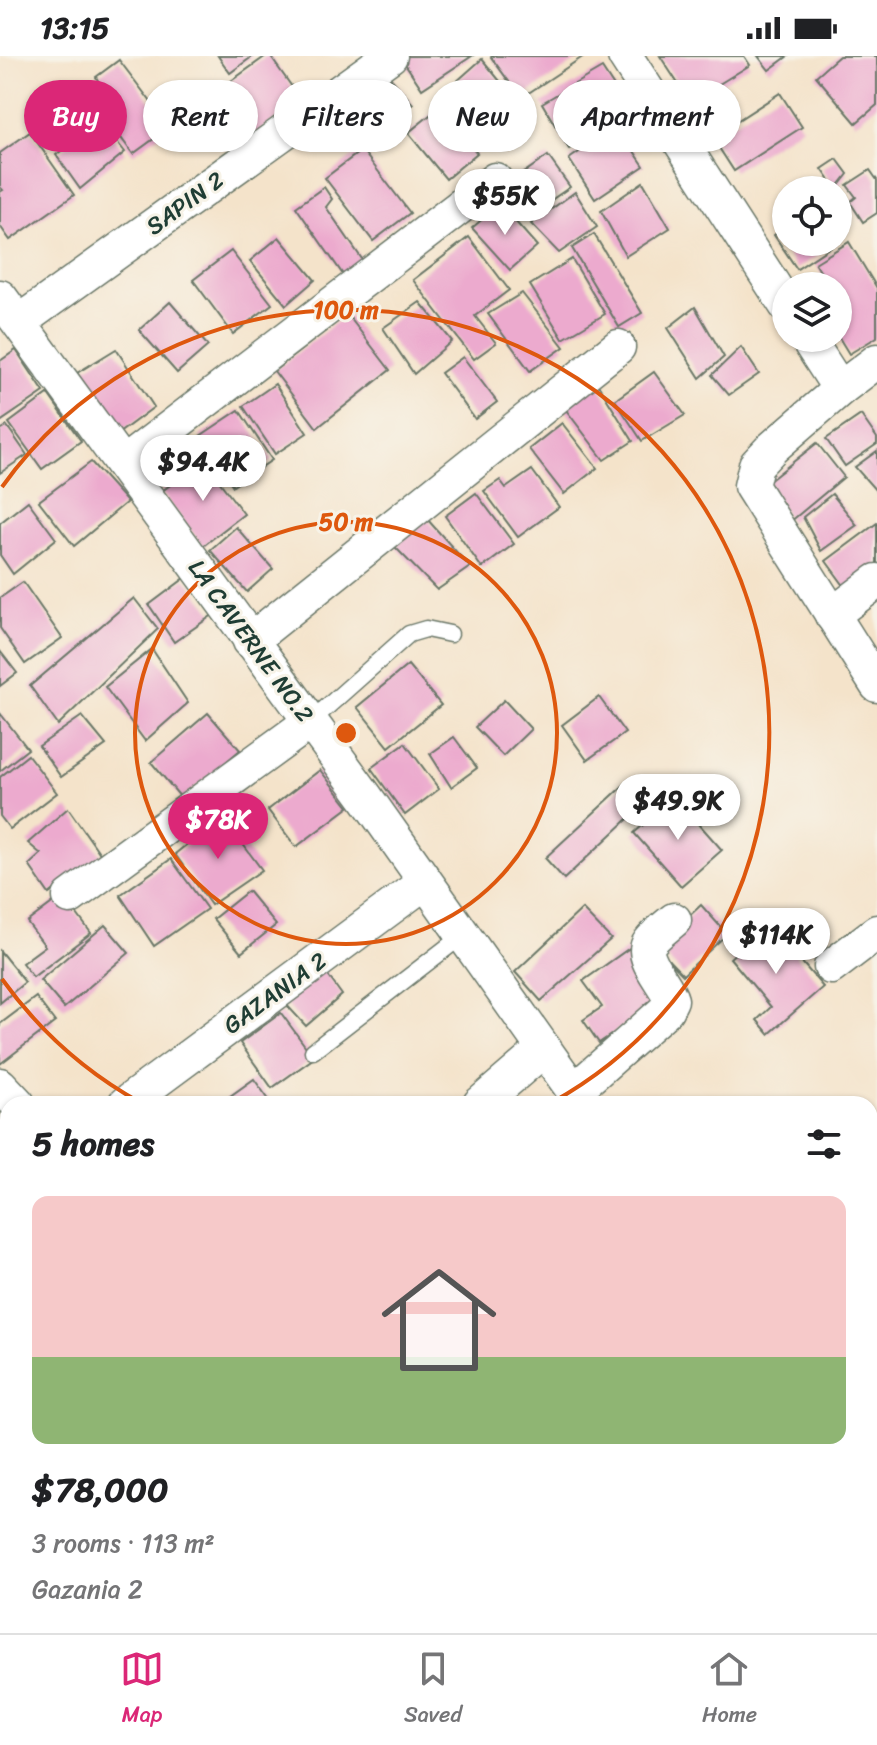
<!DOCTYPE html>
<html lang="en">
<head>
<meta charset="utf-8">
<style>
  body { margin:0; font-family:Sriracha,sans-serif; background:#f2f2f2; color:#202124; height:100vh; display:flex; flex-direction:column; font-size:30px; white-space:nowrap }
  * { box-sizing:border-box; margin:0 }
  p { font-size:26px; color:#757577 }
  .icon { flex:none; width:44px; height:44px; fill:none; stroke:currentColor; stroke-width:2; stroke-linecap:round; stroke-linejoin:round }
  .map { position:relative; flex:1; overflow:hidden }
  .sheet { position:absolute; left:0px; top:1040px; width:878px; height:538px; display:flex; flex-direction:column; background:#fff; border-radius:24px 24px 0 0; box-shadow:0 2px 6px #0004 }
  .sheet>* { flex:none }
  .top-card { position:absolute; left:24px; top:24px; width:830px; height:72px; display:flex; gap:16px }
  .fabs { position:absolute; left:772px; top:120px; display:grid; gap:16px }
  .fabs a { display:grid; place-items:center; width:80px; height:80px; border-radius:50%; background:#fff; box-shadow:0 2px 6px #0004; font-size:40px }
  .price { position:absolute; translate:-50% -68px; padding:0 18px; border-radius:28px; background:#fff; color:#222; font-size:26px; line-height:52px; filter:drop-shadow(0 2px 4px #0008) }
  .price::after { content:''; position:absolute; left:50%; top:48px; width:24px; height:18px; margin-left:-12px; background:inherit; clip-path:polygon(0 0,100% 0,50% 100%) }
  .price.selected { background:#db2777; color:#fff }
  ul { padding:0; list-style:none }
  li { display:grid; align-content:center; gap:16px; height:424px; padding:0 32px }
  li span { display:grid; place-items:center; height:248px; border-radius:16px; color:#555 }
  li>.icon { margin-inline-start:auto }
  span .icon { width:144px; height:144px; fill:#fffc; stroke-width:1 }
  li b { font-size:34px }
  h2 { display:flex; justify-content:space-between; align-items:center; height:96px; padding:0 32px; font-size:34px }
  .tag { padding:0 28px; border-radius:36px; background:#fff; box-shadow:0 2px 6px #0004; font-size:28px; line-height:72px }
  .tag.selected { background:#db2777; color:#fff }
  .status { display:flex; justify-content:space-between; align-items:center; height:56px; padding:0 40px; background:#fff; direction:ltr }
  .status svg { height:22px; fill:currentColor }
  .tab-bar { display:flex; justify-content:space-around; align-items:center; height:112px; border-top:2px solid #e0e0e0; background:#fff; font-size:22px; color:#757577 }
  .tab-bar a { display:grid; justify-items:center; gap:4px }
  .tab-bar .selected { color:#db2777 }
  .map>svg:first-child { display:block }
</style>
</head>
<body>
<div class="status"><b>13:15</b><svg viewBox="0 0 49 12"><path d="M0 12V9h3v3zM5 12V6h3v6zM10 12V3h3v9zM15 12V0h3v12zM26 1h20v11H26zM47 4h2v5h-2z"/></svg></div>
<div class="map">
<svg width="877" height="1577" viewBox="0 0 877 1577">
  <rect width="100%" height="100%" fill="#f7f3e8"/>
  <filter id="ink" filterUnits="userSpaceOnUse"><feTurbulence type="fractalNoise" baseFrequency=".0125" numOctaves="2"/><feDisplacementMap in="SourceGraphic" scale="16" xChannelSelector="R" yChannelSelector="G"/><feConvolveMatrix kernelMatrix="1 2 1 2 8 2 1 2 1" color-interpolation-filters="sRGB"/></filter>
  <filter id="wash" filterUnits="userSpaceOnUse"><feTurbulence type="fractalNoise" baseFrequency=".006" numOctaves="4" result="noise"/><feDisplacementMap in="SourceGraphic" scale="32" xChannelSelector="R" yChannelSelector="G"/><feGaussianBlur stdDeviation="1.8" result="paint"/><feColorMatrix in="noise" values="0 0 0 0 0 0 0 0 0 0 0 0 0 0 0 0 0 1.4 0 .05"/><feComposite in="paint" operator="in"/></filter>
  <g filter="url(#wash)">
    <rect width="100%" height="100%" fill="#f4e3ca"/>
    <g id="blocks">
      <!-- building -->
      <g fill="#ecaace">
        <polygon points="218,0 253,0 230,17"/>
        <polygon points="266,0 270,0 302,45 236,92 203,45"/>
        <polygon points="400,0 472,0 422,33"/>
        <polygon points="492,0 584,0 521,42 491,1"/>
        <polygon points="660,0 744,0 750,9 690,46"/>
        <polygon points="758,0 788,0 769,14"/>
        <polygon points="839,0 877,0 877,49 856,67 816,20"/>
        <polygon points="482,3 529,61 494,93 447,34"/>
        <polygon points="119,4 170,71 133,98 88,37 100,28 96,21"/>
        <polygon points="602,12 628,52 569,93 542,47"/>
        <polygon points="383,13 413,48 370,86 339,51"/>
        <polygon points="780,37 802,71 734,115 712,81"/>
        <polygon points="440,51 477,97 446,123 408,77"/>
        <polygon points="100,64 125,96 80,133 56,99"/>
        <polygon points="617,70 644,110 595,143 569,103"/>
        <polygon points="30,76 74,139 10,184 0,170 0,136 3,134 0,131 0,97"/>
        <polygon points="362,94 410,157 373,185 325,122"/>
        <polygon points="548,100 570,131 531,158 506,129"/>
        <polygon points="837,103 848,118 836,133 822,113"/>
        <polygon points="870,114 877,124 877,157 863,166 850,146 856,141 847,129"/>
        <polygon points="643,126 670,172 626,200 601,155"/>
        <polygon points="324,131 332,143 326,151 364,206 344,220 296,151"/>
        <polygon points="575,136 597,171 559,197 531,168"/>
        <polygon points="500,148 537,190 510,214 472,172"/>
        <polygon points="786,171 786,186 838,186 797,213 774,179"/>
        <polygon points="594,178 642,257 619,271 572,192"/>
        <polygon points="279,181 315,224 286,249 250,205"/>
        <polygon points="469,181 509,234 475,260 496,287 474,303 413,224"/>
        <polygon points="849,186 877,232 877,281 849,298 838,280 838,230 829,230 815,207"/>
        <polygon points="231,195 272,248 233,278 193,224"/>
        <polygon points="572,203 605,258 563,283 530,229"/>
        <polygon points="522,237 564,291 530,315 488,258"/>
        <polygon points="170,246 208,290 177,317 139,274"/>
        <polygon points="420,246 452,285 414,318 383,272"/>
        <polygon points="695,251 724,301 700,322 668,272"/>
        <polygon points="347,258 390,314 317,372 274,315"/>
        <polygon points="741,291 759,318 729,339 712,319"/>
        <polygon points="116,293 154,351 119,377 77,317"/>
        <polygon points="16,294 44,336 0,366 0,305"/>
        <polygon points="463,301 497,346 475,363 441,317"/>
        <polygon points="654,316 685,359 642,385 615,344"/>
        <polygon points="595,324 633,385 604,404 563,350"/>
        <polygon points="275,328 307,377 275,398 243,350"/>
        <polygon points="48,338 81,385 42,413 9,367"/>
        <polygon points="239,354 272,404 233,430 200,380"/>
        <polygon points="861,359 877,382 877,388 845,410 826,383"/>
        <polygon points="562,367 597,412 564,438 529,393"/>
        <polygon points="7,370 27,399 0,417 0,374"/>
        <polygon points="817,387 844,421 790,466 768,426"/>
        <polygon points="877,395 877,436 855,411"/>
        <polygon points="203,404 244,458 203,490 161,436"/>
        <polygon points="91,406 127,446 74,490 39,445"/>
        <polygon points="532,414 559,451 518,481 484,435 500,424 506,432"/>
        <polygon points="476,437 514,488 482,512 445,460"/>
        <polygon points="832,438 857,469 821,495 803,461"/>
        <polygon points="28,445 56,483 13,518 0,499 0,467"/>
        <polygon points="427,463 470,511 437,534 395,491"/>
        <polygon points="877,467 877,513 848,535 826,505"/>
        <polygon points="236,471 273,513 247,536 210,494"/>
        <polygon points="185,522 214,558 174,586 149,549"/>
        <polygon points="23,526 62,582 25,608 0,572 0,542"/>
        <polygon points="134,542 158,573 58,669 30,630"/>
        <polygon points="152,593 188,647 145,685 105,631"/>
        <polygon points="0,595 17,617 0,630"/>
        <polygon points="408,609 441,649 389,691 357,651"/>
        <polygon points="599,641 625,677 587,704 562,669"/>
        <polygon points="504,644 531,673 503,700 475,671"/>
        <polygon points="0,657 28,693 0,715"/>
        <polygon points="208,657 240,694 182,743 151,706"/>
        <polygon points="82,660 106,689 61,721 39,690"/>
        <polygon points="454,681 477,712 451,731 430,698"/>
        <polygon points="405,687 439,733 405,759 371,712"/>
        <polygon points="28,699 57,737 10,773 0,760 0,721"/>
        <polygon points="320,714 349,751 296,791 268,754"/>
        <polygon points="625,728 644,748 564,823 545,802"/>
        <polygon points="675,741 722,794 681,830 634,777"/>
        <polygon points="68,752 101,799 49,838 29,809 41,798 28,787"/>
        <polygon points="222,760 262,814 211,849 175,798"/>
        <polygon points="171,803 207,853 154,890 120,839"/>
        <polygon points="248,835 276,869 241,897 213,863"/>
        <polygon points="63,839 91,877 33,921 22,907 45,890 27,866"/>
        <polygon points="701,849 727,878 683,919 656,891"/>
        <polygon points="582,853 611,883 541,945 515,916"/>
        <polygon points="769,868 823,931 769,978 757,964 771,951 730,902"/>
        <polygon points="105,869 129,897 64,952 40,924"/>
        <polygon points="631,891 666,941 599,987 583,964 602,951 583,925"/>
        <polygon points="0,895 25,926 0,947"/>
        <polygon points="324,914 342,939 306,970 283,945"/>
        <polygon points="36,941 55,966 0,1008 0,968"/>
        <polygon points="281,957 314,1002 272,1032 240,987"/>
        <polygon points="254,1023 272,1048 219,1048"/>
        <polygon points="4,1219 8,1225 8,1280 0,1286 0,1221"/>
        <polygon points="877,1254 877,1318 870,1323 870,1259"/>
        <polygon points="8,1331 8,1372 0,1361 0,1337"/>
        <polygon points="0,1398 8,1408 8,1459 0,1468"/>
        <polygon points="8,1492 8,1570 12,1570 0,1577 0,1498"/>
        <polygon points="24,1570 46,1570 50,1577 13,1577"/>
        <polygon points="76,1570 134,1570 126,1577 82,1577"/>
        <polygon points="179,1570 254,1570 245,1577 184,1577"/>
        <polygon points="491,1570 532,1570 536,1577 481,1577"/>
        <polygon points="654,1570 722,1570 727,1577 659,1577"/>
        <polygon points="802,1570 847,1570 852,1577 792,1577"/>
      </g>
    </g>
  </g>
  <g filter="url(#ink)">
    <use href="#blocks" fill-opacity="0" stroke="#6a7768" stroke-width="2"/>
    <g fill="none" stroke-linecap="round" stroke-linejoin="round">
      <!-- lane casing -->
      <g stroke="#6a7768" stroke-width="19">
        <g id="lane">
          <polyline points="310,666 409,578 426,573 450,578"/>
          <polyline points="313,995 463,879"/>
        </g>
      </g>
      <!-- street casing -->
      <g stroke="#6a7768" stroke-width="37">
        <g id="street">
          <polyline points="625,0 786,249"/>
          <polyline points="0,241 365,740 583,1048"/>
          <polyline points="19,266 390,0"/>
          <polyline points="807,282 840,333"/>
          <polyline points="877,305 840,333 772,392 756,409 751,430 877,629"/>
          <polyline points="124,407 495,124"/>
          <polyline points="832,559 877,525"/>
          <polyline points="250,585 618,291"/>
          <polyline points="70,841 310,666"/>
          <polyline points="831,911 877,876"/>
          <polyline points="0,1029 18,1048"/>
          <path d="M 574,1035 L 666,954 L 671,944 C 667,928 638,902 650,886 C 656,878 666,871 674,864"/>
          <polyline points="125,1048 425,826"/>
          <polyline points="480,1048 544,993"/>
          <polyline points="870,1447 877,1457"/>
          <polyline points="0,1490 8,1484"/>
          <polyline points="780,1577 786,1570"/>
        </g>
      </g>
      <!-- lane -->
      <use href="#lane" stroke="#fff" stroke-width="16"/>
      <!-- street -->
      <use href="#street" stroke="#fff" stroke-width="34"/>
    </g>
  </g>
  <!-- distance rings -->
  <g fill="none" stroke="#de580e" stroke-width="4">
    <circle cx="346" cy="677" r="211"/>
    <path d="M141 1047A423 423 0 0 1 2 923M2 431A423 423 0 1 1 551 1047"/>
  </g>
  <g text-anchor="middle" stroke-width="6" stroke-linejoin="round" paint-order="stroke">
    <!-- street labels -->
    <g font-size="24" fill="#1f3d34" stroke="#f7f3e8">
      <text transform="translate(185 147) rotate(-36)" y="8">SAPIN 2</text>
      <text transform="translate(251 585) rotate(54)" y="8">LA CAVERNE NO.2</text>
      <text transform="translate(275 937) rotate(-36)" y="8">GAZANIA 2</text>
    </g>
  </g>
  <circle cx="346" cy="677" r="12" fill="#de580e" stroke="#f7f3e8" stroke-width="4"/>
  <g font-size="24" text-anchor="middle" font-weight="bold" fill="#de580e" stroke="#f7f3e8" stroke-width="6" stroke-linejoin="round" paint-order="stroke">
    <text x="346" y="262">100 m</text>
    <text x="346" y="474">50 m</text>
  </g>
</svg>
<div class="fabs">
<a><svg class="icon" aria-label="locate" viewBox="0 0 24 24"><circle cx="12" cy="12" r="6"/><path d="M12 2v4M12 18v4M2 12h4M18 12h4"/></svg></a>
<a><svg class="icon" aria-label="layers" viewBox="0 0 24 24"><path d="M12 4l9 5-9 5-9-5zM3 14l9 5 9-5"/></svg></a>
</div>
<b class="price" style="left:505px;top:181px">$55K</b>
<b class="price" style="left:203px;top:447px">$94.4K</b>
<b class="price" style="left:678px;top:786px">$49.9K</b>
<b class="price selected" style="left:218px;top:805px">$78K</b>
<b class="price" style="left:776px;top:920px">$114K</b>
<div class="top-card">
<a class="tag selected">Buy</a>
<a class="tag">Rent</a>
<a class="tag">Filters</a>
<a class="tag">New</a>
<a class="tag">Apartment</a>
</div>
<section class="sheet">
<h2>5 homes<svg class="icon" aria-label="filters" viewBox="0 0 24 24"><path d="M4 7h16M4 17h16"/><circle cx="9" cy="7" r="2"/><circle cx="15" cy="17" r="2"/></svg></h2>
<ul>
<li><span style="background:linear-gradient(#f6c9c9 65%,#8fb573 0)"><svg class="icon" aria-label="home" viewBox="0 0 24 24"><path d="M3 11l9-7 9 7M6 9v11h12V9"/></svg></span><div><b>$78,000</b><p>3 rooms · 113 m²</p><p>Gazania 2</p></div></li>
</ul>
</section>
</div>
<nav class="tab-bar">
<a class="selected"><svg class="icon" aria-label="map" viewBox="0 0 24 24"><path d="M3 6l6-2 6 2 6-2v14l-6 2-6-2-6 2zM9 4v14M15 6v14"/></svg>Map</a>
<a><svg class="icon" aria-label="saved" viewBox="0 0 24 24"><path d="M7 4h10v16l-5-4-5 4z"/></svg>Saved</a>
<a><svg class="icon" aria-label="home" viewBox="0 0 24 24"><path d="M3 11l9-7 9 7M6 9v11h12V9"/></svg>Home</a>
</nav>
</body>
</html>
